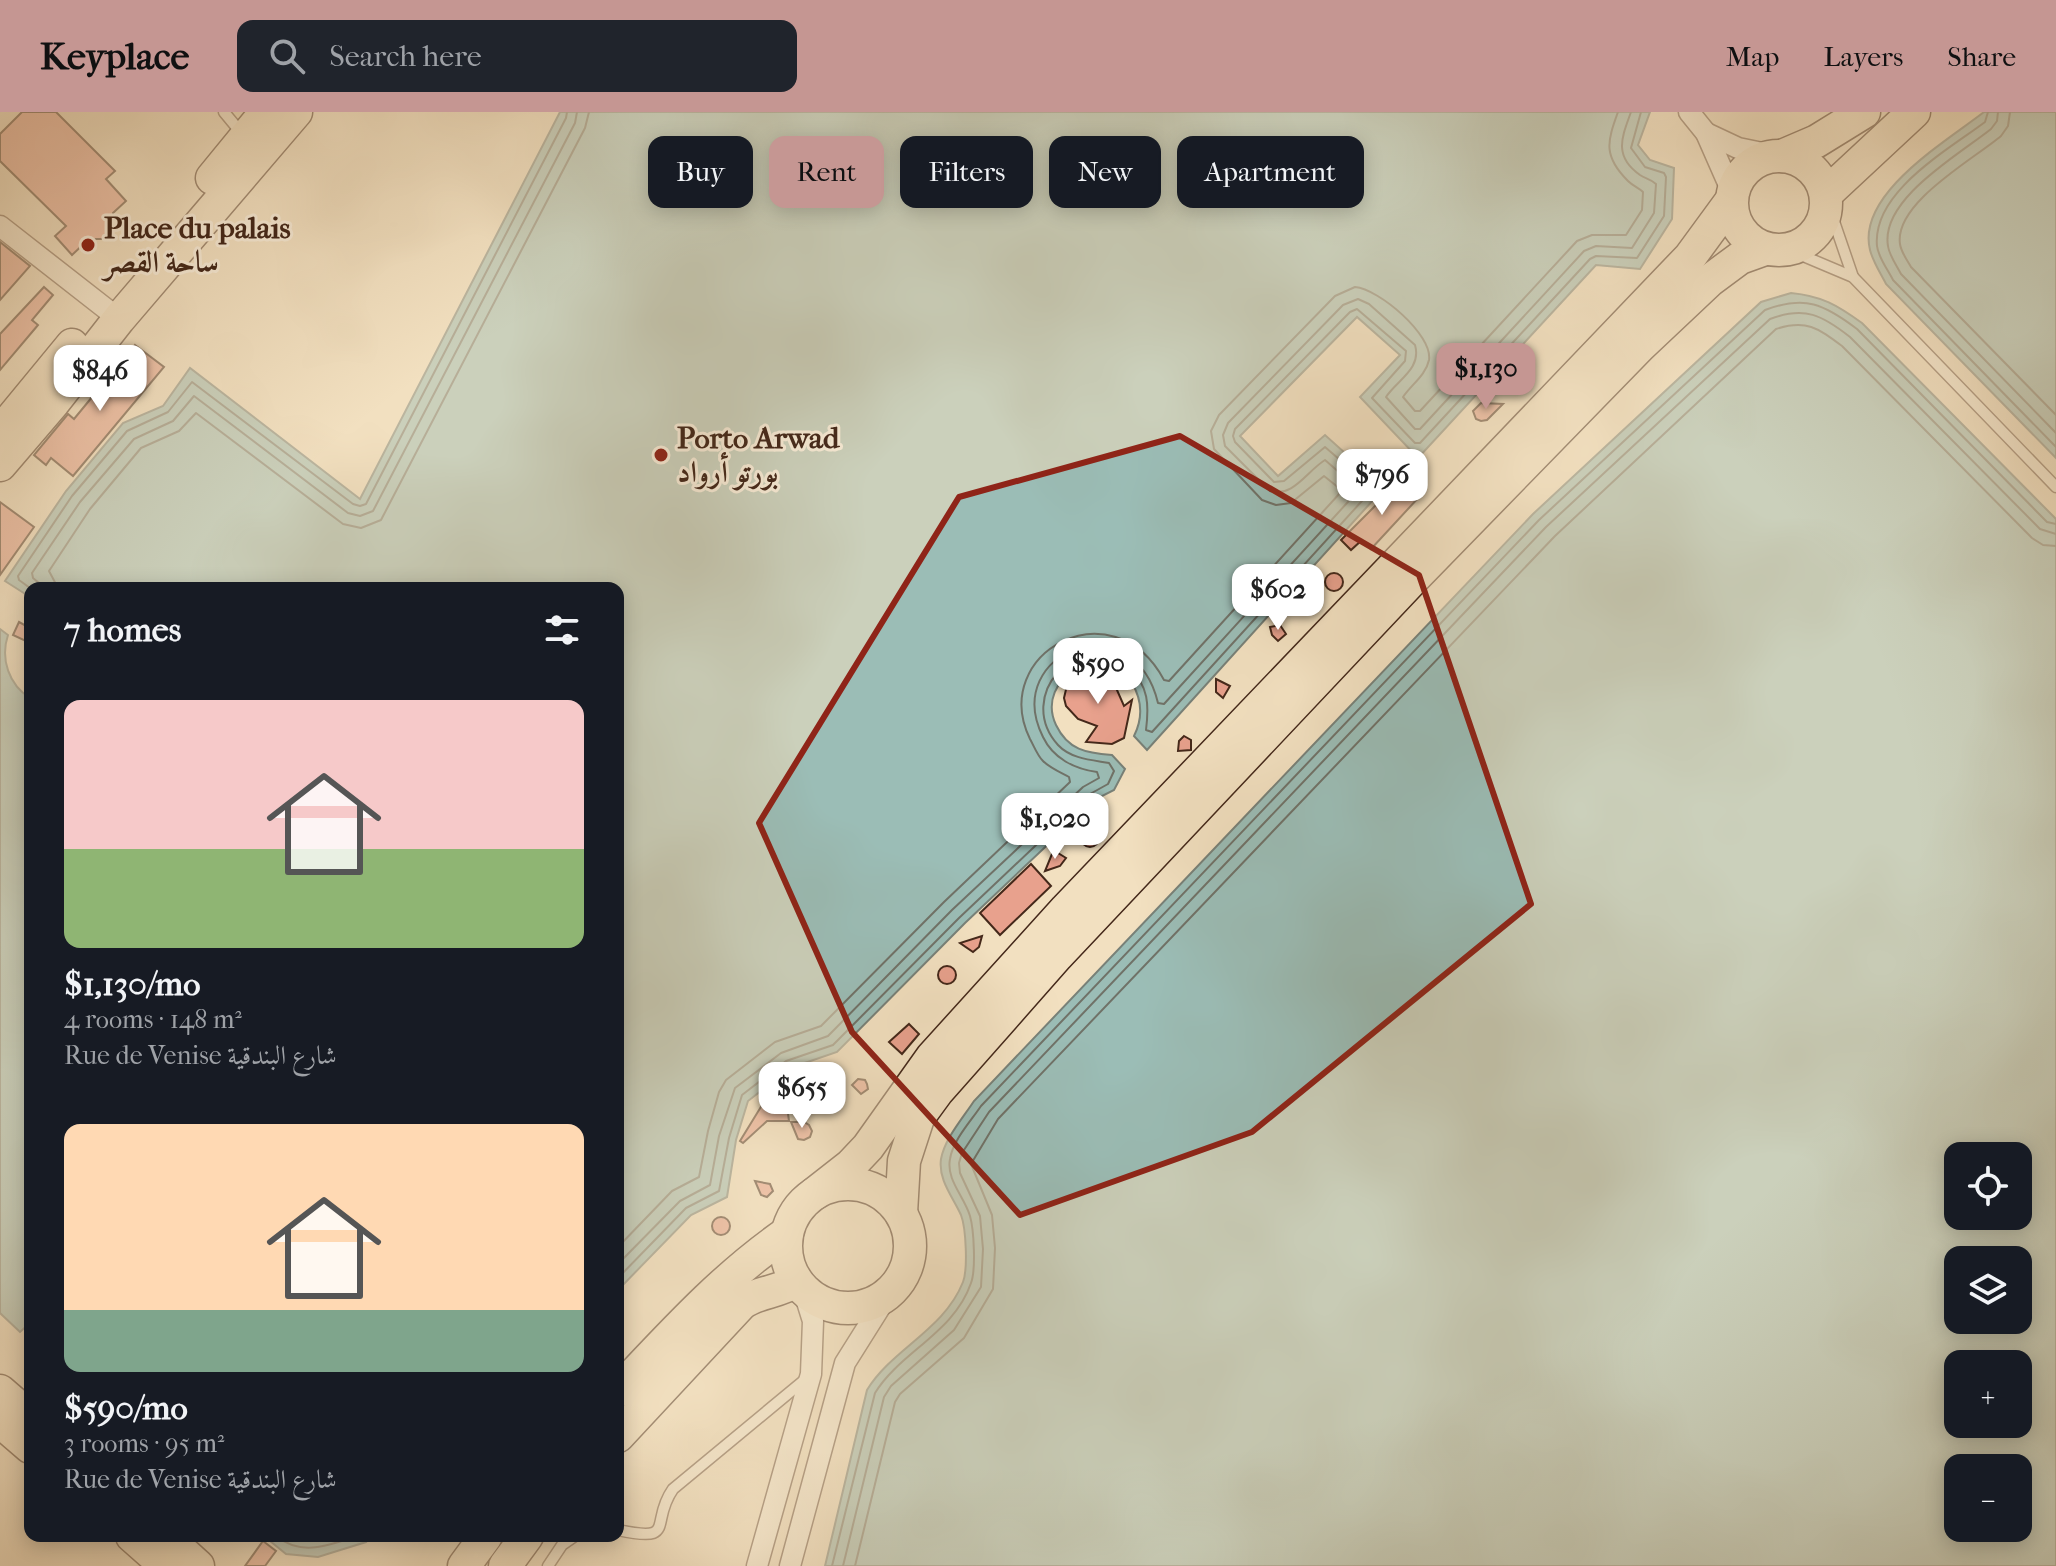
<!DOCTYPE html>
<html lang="en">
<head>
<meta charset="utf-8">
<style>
  body { margin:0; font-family:"IM FELL French Canon",Amiri,serif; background:#20242c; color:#f1f3f6; height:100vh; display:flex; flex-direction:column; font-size:30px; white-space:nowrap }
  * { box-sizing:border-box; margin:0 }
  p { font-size:26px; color:#9ea1a6 }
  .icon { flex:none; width:44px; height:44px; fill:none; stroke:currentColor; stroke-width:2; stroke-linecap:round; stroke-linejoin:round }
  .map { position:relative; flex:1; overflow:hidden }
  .details { position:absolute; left:24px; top:470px; width:600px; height:960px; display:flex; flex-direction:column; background:#171b24; border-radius:16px; box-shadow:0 4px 20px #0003 }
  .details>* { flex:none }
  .hud { position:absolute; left:648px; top:24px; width:760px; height:72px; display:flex; gap:16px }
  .controls { position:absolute; left:1944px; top:1030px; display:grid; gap:16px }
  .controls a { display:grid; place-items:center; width:88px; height:88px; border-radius:16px; background:#171b24; box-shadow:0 4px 20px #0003; font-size:40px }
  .price { position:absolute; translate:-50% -68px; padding:0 18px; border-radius:16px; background:#fff; color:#222; font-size:26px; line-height:52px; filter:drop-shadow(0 2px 4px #0008) }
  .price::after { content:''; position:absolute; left:50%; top:48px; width:24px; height:18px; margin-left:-12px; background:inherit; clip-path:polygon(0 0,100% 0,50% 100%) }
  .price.selected { background:#c59692; color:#111 }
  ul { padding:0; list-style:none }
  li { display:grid; align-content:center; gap:16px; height:424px; padding:0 40px }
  li span { display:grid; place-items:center; height:248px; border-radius:16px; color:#555 }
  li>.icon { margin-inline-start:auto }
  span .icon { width:144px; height:144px; fill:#fffc; stroke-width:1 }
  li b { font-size:34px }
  h2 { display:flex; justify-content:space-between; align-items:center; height:96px; padding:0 40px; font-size:34px }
  .chip { padding:0 28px; border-radius:16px; background:#171b24; box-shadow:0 4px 20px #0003; font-size:28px; line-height:72px }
  .chip.selected { background:#c59692; color:#111 }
  header { display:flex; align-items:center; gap:48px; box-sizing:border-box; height:112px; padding:0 40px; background:#c59692; color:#111 }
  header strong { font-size:38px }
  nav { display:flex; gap:44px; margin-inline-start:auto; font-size:28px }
  .search { width:560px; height:72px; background:#20242c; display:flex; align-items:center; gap:20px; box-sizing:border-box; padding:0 28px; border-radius:16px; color:#9ea1a6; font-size:30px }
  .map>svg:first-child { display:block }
</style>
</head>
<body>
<header>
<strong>Keyplace</strong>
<div class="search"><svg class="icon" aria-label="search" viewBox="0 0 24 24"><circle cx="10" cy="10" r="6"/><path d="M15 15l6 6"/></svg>Search here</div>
<nav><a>Map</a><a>Layers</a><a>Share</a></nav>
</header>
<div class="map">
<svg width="2056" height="1454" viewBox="0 0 2056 1454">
  <rect width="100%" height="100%" fill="#f2e0c0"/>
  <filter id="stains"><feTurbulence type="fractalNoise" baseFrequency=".0025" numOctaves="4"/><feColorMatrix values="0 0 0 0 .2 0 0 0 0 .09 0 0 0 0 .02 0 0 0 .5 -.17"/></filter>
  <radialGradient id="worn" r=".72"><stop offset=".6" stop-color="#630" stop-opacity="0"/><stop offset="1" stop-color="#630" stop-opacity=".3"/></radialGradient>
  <!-- water -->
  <g fill="#9bbdb6" stroke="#788178" stroke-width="2" fill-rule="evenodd">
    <path d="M 560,0 L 1650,0 L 1638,33 L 1650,48 L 1674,56 L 1672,107 L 1640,157 L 1596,153 L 1418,346 L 1360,285 L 1400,243 L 1357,205 L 1240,324 L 1278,364 L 1325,323 L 1384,376 L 1147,638 L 1134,624 C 1143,606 1142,588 1132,571 C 1104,527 1034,566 1056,613 C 1068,638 1086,641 1112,643 L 1125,657 L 1114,678 L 1096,687 L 965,811 L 837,940 L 790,956 L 748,989 L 736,1028 L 727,1085 L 691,1103 L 618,1178 L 618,476 L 30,476 L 30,485 L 5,469 L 66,379 L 123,311 L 163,294 L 190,256 L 360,387 Z"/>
    <path d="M 1984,0 L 2056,0 L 2056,346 L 1886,172 C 1881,162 1873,150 1870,138 C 1856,82 1947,29 1984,0 Z"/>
    <path d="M 1791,181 C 1822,184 1837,193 1862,211 L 2056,407 L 2056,1454 L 825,1454 L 867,1278 C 892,1237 944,1218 963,1170 C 968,1157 966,1116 961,1103 C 953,1085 938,1068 941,1047 C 945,1026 963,1006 974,989 L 1533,402 L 1761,190 ZM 1958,1044 L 2018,1044 L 2018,1104 L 1958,1104 ZM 2018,1148 L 2018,1208 L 1958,1208 L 1958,1148 ZM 1958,1252 L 2018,1252 L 2018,1312 L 1958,1312 ZM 1958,1356 L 2018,1356 L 2018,1416 L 1958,1416 Z"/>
    <path d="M 0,517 L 8,523 C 0,547 9,573 30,586 L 30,1211 L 20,1220 L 0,1201 Z"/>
    <polygon points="264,1424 372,1424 366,1430 318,1445 286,1442"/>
  </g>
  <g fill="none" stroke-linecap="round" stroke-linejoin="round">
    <!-- shore -->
    <g stroke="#707268" stroke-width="2">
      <path d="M 1988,0 L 1985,10 C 1948,38 1872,80 1877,134 C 1878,145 1888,158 1893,168 L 2056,335"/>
      <path d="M 1998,0 L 1997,9 L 1991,17 C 1960,42 1880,87 1888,134 C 1889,143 1897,154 1901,162 L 2056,321"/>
      <path d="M 2010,0 L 2008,14 L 2001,24 C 1974,47 1894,91 1900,132 C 1901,140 1907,148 1911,155 L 2056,303"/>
      <polyline points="30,476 19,468 18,464 72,384 127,319 168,300 192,270 353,392 360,394 366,392 566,6 567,0"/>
      <polyline points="45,476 33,466 32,461 80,390 134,327 173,309 194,284 348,401 360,404 373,399 575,11 577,0"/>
      <polyline points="58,476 49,459 90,397 141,336 179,319 196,301 343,412 361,416 381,408 585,16 589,0"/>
      <path d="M 618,1135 L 672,1079 L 699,1065 L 708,1019 L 719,980 L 726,968 L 775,930 L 821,914 L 944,790 L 1070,670 L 1069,665 C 1060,660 1050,656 1043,649 C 1037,643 1034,634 1030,627 C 988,541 1113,473 1164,568 L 1169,569 L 1340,381 L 1339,376 L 1324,364 L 1291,391 L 1276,393 L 1262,388 L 1214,337 L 1211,319 L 1219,303 L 1335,184 L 1355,175 C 1379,177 1433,223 1429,248 C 1426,263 1411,273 1403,285 L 1415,299 L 1420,299 L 1577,129 L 1592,123 L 1626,123 L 1642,98 L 1643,80 C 1639,76 1633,74 1628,69 C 1603,44 1607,30 1618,0"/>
      <path d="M 618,1152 L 680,1089 L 710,1073 L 719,1024 L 735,976 L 781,941 L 828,924 L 952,798 L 1083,675 L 1099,666 L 1097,660 C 1074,657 1053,646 1043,625 C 1000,539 1134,490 1158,591 L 1164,592 L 1357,380 L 1356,375 L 1325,348 C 1307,359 1293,386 1270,379 L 1225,334 L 1223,323 L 1228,311 L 1343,193 L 1358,187 L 1369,192 L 1415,233 C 1422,257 1397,268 1386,285 L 1415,317 L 1420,317 L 1584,139 L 1596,134 L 1632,136 L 1654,101 L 1656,72 C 1651,67 1646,67 1640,63 C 1613,44 1622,25 1631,0"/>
      <path d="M 618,1166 L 686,1096 L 719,1079 L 729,1026 L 742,983 L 786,949 L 833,933 L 959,806 L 1090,682 L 1108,672 L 1114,659 L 1109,651 C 1092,648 1071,647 1058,633 C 1014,584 1078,514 1129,557 C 1149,573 1149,594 1146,618 L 1152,620 L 1371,379 L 1370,374 L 1325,335 L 1284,369 L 1274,370 L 1235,330 L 1233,324 L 1235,317 L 1350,200 L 1357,197 L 1406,239 L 1405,249 L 1372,286 L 1415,331 L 1420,331 L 1590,147 L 1596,144 L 1637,146 L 1664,104 L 1666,65 L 1664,61 L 1645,55 L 1631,36 L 1641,0"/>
      <path d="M 276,1424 C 302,1445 329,1433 357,1424"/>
      <path d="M 832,1454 L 875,1281 C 900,1240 954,1221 971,1171 C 976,1158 974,1118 970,1104 C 964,1084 946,1068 950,1047 C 953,1028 971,1009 981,994 L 1539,408 L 1765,198 C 1805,183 1824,192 1857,217 L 2047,410 L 2056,412"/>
      <path d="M 843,1454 L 884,1285 L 891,1274 L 954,1218 L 981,1175 L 983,1137 L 980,1104 L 960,1061 L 959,1051 L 962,1041 L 989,1000 L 1546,415 L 1770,207 C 1805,194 1822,203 1850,225 L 2040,417 L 2056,422"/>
      <path d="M 855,1454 L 895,1290 L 900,1282 L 964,1226 L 993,1177 L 995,1136 L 992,1103 L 971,1052 L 998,1007 L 1555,424 L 1776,217 C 1806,207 1818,216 1842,234 L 2032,426 L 2043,433 L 2056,434"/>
    </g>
  </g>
  <!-- building -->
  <g fill="#e8a18d" stroke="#44281a" stroke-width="2">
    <polygon points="22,0 56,0 115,59 106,67 126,89 113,101 113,117 108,123 102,127 89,127 72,143 55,124 66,114 0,49 0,22"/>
    <polygon points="0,130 30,154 0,188"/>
    <polygon points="44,175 53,183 32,208 38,213 0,258 0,222"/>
    <polygon points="135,233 164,255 73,364 51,346 46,353 34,343 68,302 74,307"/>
    <polygon points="1481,291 1503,292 1487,308 1481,309 1476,307 1473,299"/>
    <polygon points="1402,367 1420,384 1371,437 1362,428 1351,438 1341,428"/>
    <polygon points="0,390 34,415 0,463"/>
    <circle cx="1334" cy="470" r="9"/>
    <polygon points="19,510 30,516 30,531 13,523"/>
    <polygon points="1280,513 1286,522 1278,529 1272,523 1270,515"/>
    <polygon points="1091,557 1099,558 1113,569 1124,594 1132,588 1124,626 1112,632 1086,630 1097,614 1078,607 1066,594 1064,586 1068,569 1074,562"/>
    <polygon points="1216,567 1230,574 1223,586 1216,580"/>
    <polygon points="1184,624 1191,628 1191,638 1178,639 1179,629"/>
    <circle cx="1090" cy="726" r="9"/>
    <polygon points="1058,741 1066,746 1060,754 1045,759 1052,742"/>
    <polygon points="1031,752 1051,774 1000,823 980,801"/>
    <polygon points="982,824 979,835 973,840 960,831"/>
    <circle cx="947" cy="863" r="9"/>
    <polygon points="909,912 919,922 902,942 889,930"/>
    <polygon points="797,962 802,974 786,987 789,1009 767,1009 743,1031 740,1029 767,985 780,973"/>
    <polygon points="858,967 865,968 867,972 868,977 861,982 852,973"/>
    <polygon points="791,1010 804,1010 809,1013 812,1019 810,1025 804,1028 798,1027"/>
    <polygon points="755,1069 770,1072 773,1079 767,1085 761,1083"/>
    <circle cx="721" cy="1114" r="9"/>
    <polygon points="263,1429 276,1439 265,1454 245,1454"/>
  </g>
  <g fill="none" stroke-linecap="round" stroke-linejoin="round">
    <!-- service casing -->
    <g stroke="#705644" stroke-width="13">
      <g id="service">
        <polyline points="224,0 243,23"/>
        <polyline points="1827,89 1853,165"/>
        <polyline points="1789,138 1853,165 2056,375"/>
        <path d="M 618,1418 C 678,1431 649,1411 673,1377 L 807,1266"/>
        <polyline points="548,1454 562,1433 575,1424"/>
      </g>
    </g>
    <!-- minor casing -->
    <g stroke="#705644" stroke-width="23">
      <g id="minor">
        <polyline points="1689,0 1706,21 1732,80"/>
        <polyline points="1706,21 1738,36 1777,44"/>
        <polyline points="0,114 119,207"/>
        <polyline points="757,1454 811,1262 813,1209 803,1177"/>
        <polyline points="790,1454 845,1251 889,1181"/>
      </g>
    </g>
    <!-- primary casing -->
    <g stroke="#44281a" stroke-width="35">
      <g id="primary">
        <circle cx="1779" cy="91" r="47"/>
        <polyline points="1782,44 1817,29 1864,0"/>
        <polyline points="212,66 266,0"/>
        <polyline points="1826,82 1914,0"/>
        <polyline points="2,318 72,233"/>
        <polyline points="0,353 54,290 119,207 296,0"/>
        <circle cx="848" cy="1134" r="62"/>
        <polyline points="814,1082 851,1053 868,1035 932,945 1066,797 1690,145 1731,89"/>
        <polyline points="901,1101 904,1049 918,1006 937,980 1057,844 1411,469 1640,234 1709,169 1740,146 1765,137"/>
        <polyline points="0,1279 30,1305"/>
        <path d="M 618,1279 C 671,1223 723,1165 787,1121"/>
        <polyline points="0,1309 30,1335"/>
        <path d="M 618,1324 L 741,1192 C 758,1179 778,1181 796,1169"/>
        <polyline points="132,1424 166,1454"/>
        <polyline points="165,1424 198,1454"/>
        <polyline points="464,1454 486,1424"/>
        <polyline points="505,1454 527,1424"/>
      </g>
    </g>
    <!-- service -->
    <use href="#service" stroke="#f7ebd6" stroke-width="10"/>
    <!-- minor -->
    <use href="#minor" stroke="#f7ebd6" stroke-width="20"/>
    <!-- primary -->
    <use href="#primary" stroke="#f2e0c0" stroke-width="32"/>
  </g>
  <!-- marked area -->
  <path d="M0 0H2056V1454H0ZM 1180,324 L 1419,463 L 1531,792 L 1252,1020 L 1020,1103 L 852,920 L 759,711 L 959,385 Z" fill="#f2e0c0" fill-opacity=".55" fill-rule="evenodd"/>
  <path fill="none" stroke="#8f2418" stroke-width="6" stroke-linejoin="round" d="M 1180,324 L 1419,463 L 1531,792 L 1252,1020 L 1020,1103 L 852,920 L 759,711 L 959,385 Z"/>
  <!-- markers -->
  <g fill="#8f2418" stroke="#f7ebd6" stroke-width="3">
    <circle cx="88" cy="133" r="8"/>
    <circle cx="661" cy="343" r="8"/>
  </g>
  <g text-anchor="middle" stroke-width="6" stroke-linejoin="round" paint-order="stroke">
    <!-- poi labels -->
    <g font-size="30" font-weight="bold" fill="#44281a" stroke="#f7ebd6" text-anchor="start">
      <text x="104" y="126">Place du palais<tspan x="104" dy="34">ساحة القصر</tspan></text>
      <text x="677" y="336">Porto Arwad<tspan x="677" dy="34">بورتو أرواد</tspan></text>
    </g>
  </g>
  <rect width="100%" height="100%" filter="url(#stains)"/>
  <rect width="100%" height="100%" fill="url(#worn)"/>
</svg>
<div class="controls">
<a><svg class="icon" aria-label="locate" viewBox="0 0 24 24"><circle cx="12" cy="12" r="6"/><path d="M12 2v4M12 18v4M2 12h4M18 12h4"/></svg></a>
<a><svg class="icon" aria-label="layers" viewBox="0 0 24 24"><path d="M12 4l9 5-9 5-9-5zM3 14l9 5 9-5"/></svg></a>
<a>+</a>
<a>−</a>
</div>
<b class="price selected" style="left:1486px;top:299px">$1,130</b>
<b class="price" style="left:100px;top:301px">$846</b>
<b class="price" style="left:1382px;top:405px">$796</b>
<b class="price" style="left:1278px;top:520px">$602</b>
<b class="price" style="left:1098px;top:594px">$590</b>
<b class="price" style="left:1055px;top:749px">$1,020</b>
<b class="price" style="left:802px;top:1018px">$655</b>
<div class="hud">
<a class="chip">Buy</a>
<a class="chip selected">Rent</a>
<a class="chip">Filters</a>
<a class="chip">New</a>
<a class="chip">Apartment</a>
</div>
<section class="details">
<h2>7 homes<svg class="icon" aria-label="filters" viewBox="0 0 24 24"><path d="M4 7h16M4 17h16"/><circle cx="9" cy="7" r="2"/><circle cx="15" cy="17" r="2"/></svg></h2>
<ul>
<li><span style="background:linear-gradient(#f6c9c9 60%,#8fb573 0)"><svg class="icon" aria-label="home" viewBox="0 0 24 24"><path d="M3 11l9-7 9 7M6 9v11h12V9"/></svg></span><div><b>$1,130/mo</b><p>4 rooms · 148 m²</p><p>Rue de Venise شارع البندقية</p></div></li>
<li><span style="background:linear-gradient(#ffd9b3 75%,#7fa58c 0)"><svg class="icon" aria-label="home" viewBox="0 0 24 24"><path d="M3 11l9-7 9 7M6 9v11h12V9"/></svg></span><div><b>$590/mo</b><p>3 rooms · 95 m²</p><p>Rue de Venise شارع البندقية</p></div></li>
</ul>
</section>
</div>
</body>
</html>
